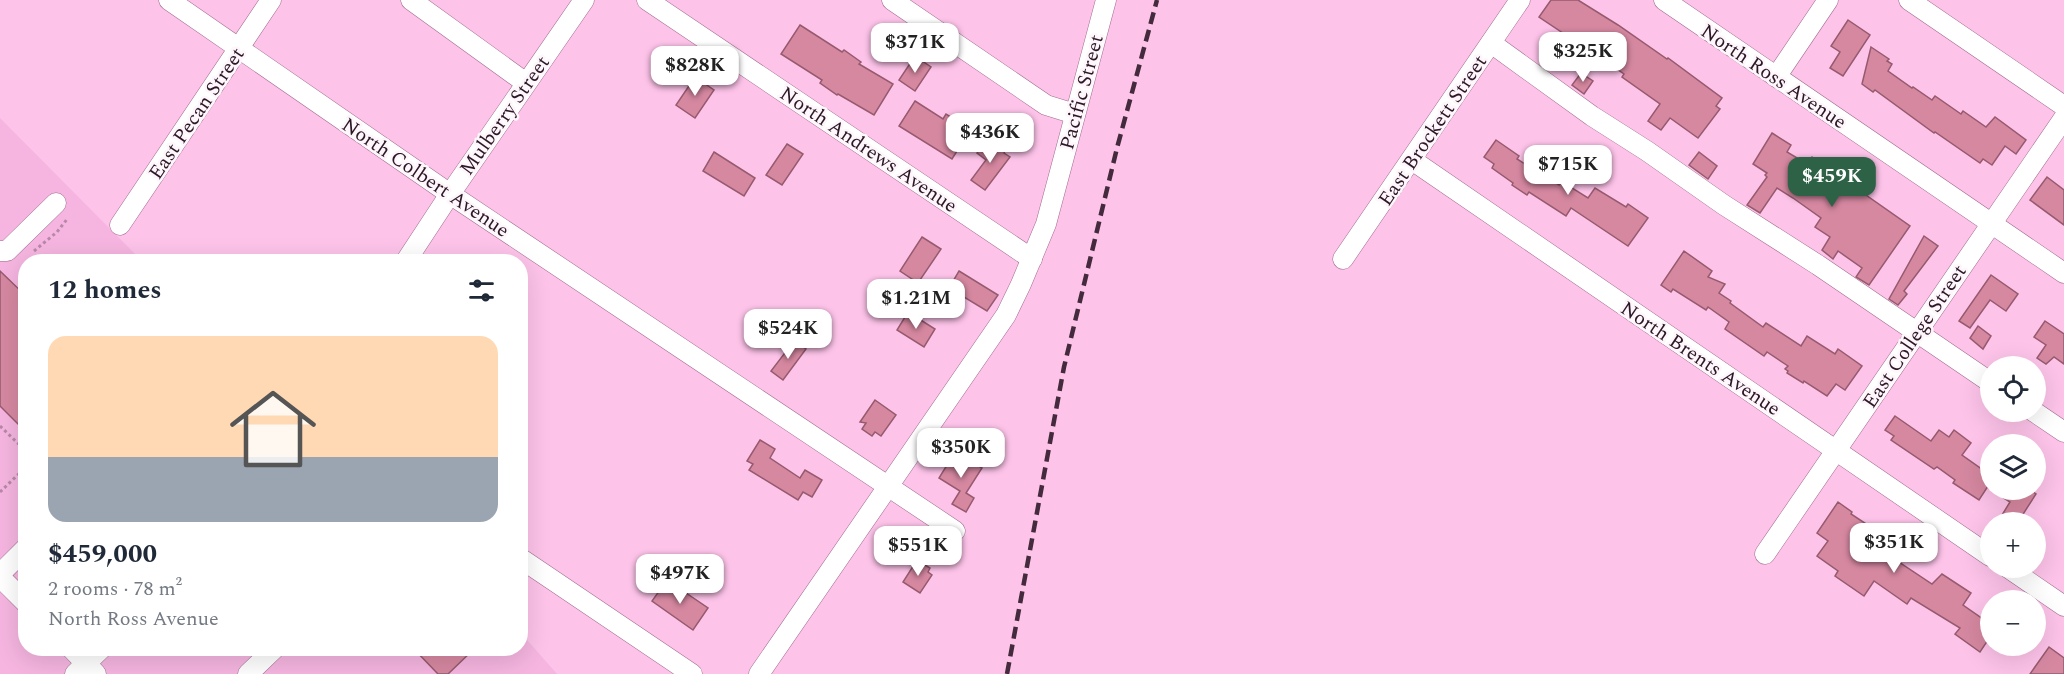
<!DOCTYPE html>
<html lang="en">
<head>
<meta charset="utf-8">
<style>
  body { margin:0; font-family:Spectral,serif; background:#f2f2f3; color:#1f2937; height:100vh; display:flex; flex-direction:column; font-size:22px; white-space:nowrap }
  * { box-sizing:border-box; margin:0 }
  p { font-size:20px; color:#747a83 }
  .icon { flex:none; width:33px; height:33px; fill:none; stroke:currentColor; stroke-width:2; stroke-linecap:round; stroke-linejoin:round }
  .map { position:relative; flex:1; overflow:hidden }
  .side { position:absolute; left:18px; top:254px; width:510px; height:402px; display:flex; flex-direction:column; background:#fff; border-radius:24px; box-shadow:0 6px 24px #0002 }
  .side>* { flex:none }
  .buttons { position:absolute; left:1980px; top:356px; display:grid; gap:12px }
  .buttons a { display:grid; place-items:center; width:66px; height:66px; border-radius:50%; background:#fff; box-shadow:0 6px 24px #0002; font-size:30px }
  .price { position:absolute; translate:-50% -51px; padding:0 14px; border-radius:12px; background:#fff; color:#222; font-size:20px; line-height:39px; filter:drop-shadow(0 2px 3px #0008) }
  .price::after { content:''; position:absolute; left:50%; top:36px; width:18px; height:14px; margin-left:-9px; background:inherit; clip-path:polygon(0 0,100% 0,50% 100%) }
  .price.current { background:#2d6247; color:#fff }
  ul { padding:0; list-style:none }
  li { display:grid; align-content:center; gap:12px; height:318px; padding:0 30px }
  li span { display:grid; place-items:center; height:186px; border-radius:18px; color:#555 }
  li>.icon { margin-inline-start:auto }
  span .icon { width:108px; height:108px; fill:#fffc; stroke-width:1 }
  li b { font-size:26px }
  h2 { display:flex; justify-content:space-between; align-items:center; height:72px; padding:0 30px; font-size:26px }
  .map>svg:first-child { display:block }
</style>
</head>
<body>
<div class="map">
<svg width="2064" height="674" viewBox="0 0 2064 674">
  <rect width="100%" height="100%" fill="#fdc3e9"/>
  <!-- built -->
  <polygon fill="#f5b5e0" points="0,118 142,261 26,261 26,648 520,648 521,633 557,674 0,674"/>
  <!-- building -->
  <g fill="#d688a1" stroke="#965a6e" stroke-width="1.5">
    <polygon points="1551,0 1578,0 1618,25 1667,59 1668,58 1722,98 1716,106 1720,109 1698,138 1670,118 1661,130 1648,121 1660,104 1622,77 1624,74 1539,17"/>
    <polygon points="1848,20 1870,35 1843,76 1830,68 1840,52 1831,46"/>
    <polygon points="800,25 842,52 844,50 861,62 859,64 893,84 874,115 838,94 837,95 820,83 822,80 781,54"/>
    <polygon points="1871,47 1889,59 1887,61 1892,64 1888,71 1912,88 1913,87 1932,100 1935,96 1961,114 1963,111 1986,127 1995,117 2026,140 2016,154 2005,146 1992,165 1983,159 1980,163 1935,132 1934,133 1875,90 1873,92 1862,84"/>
    <polygon points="915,56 931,67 915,91 899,80"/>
    <polygon points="1581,73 1593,81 1584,94 1572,85"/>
    <polygon points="695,77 714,90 695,118 676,105"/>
    <polygon points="915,101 943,119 946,114 965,126 960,133 966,137 952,159 899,126"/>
    <polygon points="1772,133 1791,145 1787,152 1807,164 1812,157 1845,181 1846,179 1867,193 1866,195 1910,226 1869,285 1856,277 1862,268 1838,251 1833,259 1822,250 1830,237 1815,227 1821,218 1793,198 1777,188 1760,213 1747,205 1767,177 1765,175 1767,173 1753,164"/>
    <polygon points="988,138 1005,151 1004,153 1010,157 985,190 971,180 986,160 977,153"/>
    <polygon points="1496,140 1519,156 1517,159 1559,185 1561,181 1588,198 1595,188 1626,207 1628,204 1648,218 1628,246 1571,208 1566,216 1529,192 1527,195 1512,185 1513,183 1492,168 1494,164 1484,157"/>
    <polygon points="787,144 803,154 782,185 766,175"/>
    <polygon points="714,152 755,178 744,196 703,171"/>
    <polygon points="1699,152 1717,166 1708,179 1689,165"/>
    <polygon points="2047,177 2064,190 2064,225 2030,200"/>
    <polygon points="1924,236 1938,246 1904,291 1907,294 1898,305 1889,299"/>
    <polygon points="922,237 941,249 918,283 900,271"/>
    <polygon points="1684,251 1712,271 1708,277 1725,284 1719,293 1731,301 1730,303 1763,327 1766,323 1801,346 1807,336 1835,354 1838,349 1862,366 1845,390 1836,384 1827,396 1804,381 1803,383 1787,373 1788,371 1785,369 1788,366 1767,352 1764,356 1725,329 1729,322 1708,307 1706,310 1673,289 1671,292 1661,285"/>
    <polygon points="0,271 26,296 26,432 0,406"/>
    <polygon points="959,271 998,295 987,311 949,288"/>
    <polygon points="1991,275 2018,294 2006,311 1990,300 1970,328 1959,321"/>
    <polygon points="908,312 935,329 924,347 897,330"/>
    <polygon points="2045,321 2064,334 2064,364 2054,357 2046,364 2037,358 2046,345 2034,337"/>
    <polygon points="1978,326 1991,336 1983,349 1970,338"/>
    <polygon points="794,341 806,349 783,380 771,371"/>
    <polygon points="875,400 896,415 881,436 875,432 872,436 862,429 866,423 860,422"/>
    <polygon points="1895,416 1931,441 1939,430 1949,437 1954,430 1971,443 1962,455 1990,475 1990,483 1979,500 1953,483 1955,480 1937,467 1934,469 1891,440 1894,436 1885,430"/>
    <polygon points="760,440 775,449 770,458 800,478 805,470 822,480 812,497 803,492 798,500 749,470 753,464 747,461"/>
    <polygon points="955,452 982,468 966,493 974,498 966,512 952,504 960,491 939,478"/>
    <polygon points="1990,489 2029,489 2036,494 2018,522 2013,522 2002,515 2010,502"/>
    <polygon points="1838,502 1852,512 1851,514 1898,545 1890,556 1932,584 1942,574 1971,593 1963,605 1990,624 1990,637 1980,652 1955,634 1960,628 1911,598 1907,604 1874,581 1864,596 1835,576 1838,571 1817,556 1828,541 1817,533"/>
    <polygon points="917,560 930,568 928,572 932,575 920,593 903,582"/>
    <polygon points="667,580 708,608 693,630 652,601"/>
    <polygon points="2049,647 2064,658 2064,674 2030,674"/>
    <polygon points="413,648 475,648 448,674 438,674"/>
  </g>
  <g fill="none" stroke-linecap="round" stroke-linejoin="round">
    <!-- minor casing -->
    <g stroke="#a16d91" stroke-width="21">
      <g id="minor">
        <polyline points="169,0 450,194 955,531"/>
        <polyline points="411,0 526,83"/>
        <polyline points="647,0 1032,259"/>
        <polyline points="892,0 1046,105 1075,114"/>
        <polyline points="1664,0 2064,273"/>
        <polyline points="1909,0 2064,106"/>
        <polyline points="1491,43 1592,116 1647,151 1724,205 1818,265 1990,382"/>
        <polyline points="1776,77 1828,0"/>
        <polyline points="1412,160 1990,556"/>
        <polyline points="120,225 271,0"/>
        <polyline points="0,251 7,251 56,203"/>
        <polyline points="1343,259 1520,0"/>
        <polyline points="406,261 450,194 584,0"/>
        <polyline points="2033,411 2064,432"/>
        <polyline points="1765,554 2064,118"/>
        <polyline points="520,558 692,674"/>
        <polyline points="2007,567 2064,606"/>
        <polyline points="0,574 26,548"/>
        <polyline points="0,577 26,603"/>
        <polyline points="71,648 96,674"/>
        <polyline points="75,674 102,648"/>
        <polyline points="248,674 275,648"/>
        <polyline points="759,674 1006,315 1021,284 1046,224 1106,0"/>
      </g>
    </g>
    <!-- path -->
    <g stroke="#b689a7" stroke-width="3" stroke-dasharray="3 3" stroke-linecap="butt">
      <polyline points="34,251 57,232 68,218"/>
      <polyline points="0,426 26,451"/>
      <polyline points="0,492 26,467"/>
    </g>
    <!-- minor -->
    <use href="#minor" stroke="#fff" stroke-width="20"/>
    <!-- rail -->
    <polyline stroke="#432a3c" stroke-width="4.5" stroke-dasharray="12 6" stroke-linecap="butt" points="1007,674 1064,367 1117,148 1157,0"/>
  </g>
  <g text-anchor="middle" stroke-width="5" stroke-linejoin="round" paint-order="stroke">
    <!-- street labels -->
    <g font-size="20" fill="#2c1726" stroke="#fdf6fa">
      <text transform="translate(1774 76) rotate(34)" y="7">North Ross Avenue</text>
      <text transform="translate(1081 92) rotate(-75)" y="7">Pacific Street</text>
      <text transform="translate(196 113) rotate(-56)" y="7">East Pecan Street</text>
      <text transform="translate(504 115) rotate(-55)" y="7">Mulberry Street</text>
      <text transform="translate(1432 130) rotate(-56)" y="7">East Brockett Street</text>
      <text transform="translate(869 149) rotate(34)" y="7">North Andrews Avenue</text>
      <text transform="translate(426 177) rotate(34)" y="7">North Colbert Avenue</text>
      <text transform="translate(1914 336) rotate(-56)" y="7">East College Street</text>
      <text transform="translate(1701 358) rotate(34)" y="7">North Brents Avenue</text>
    </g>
  </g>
</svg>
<div class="buttons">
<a><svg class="icon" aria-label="locate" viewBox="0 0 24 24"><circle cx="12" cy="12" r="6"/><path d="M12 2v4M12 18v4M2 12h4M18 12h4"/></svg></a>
<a><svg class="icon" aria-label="layers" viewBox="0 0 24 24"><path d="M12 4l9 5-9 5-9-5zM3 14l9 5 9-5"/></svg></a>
<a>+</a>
<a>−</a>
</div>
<b class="price" style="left:915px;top:74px">$371K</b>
<b class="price" style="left:1583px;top:83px">$325K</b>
<b class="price" style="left:695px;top:97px">$828K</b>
<b class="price" style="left:990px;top:164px">$436K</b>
<b class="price" style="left:1568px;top:196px">$715K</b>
<b class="price current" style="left:1832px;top:208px">$459K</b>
<b class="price" style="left:916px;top:330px">$1.21M</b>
<b class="price" style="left:788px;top:360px">$524K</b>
<b class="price" style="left:961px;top:479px">$350K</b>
<b class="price" style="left:1894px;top:574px">$351K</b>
<b class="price" style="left:918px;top:577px">$551K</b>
<b class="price" style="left:680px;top:605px">$497K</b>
<section class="side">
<h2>12 homes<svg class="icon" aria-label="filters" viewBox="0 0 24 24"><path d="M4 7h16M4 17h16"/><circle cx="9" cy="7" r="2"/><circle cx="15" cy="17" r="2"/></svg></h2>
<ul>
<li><span style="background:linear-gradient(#ffd9b3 65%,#9aa5b1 0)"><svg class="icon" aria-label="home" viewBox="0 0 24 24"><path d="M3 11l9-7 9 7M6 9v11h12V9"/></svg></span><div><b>$459,000</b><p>2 rooms · 78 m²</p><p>North Ross Avenue</p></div></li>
</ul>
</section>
</div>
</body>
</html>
